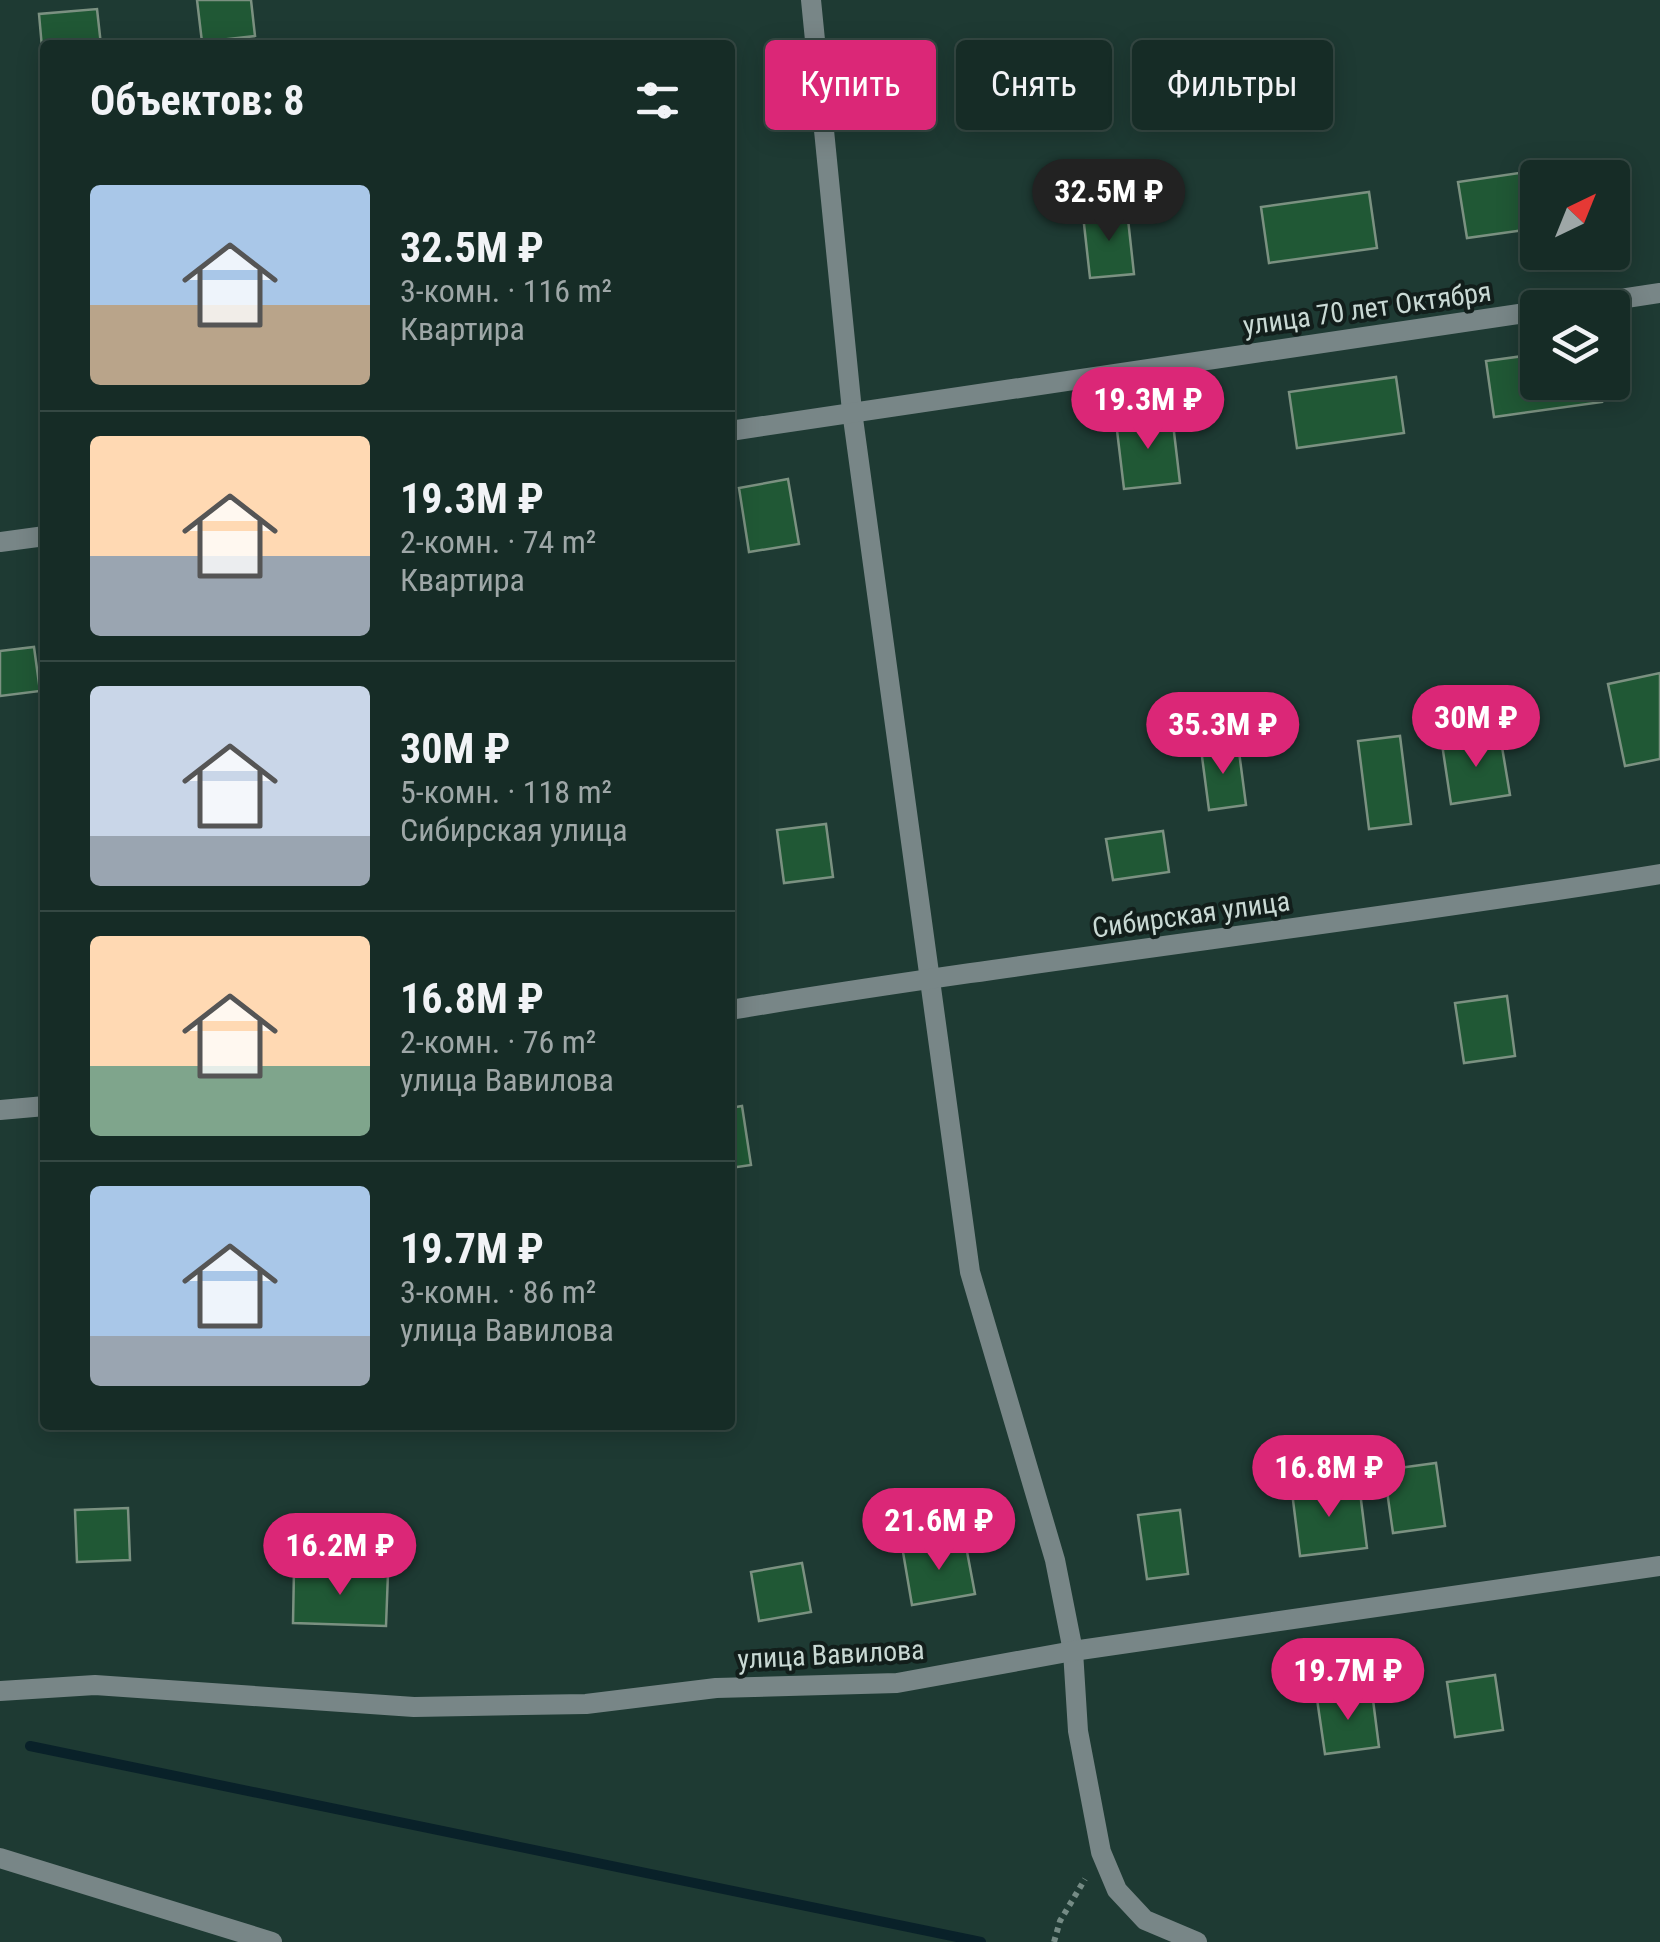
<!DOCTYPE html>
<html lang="ru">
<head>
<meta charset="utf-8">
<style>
  body { margin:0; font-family:"Roboto Condensed",sans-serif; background:#233832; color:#f1f3f6; height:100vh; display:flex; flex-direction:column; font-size:38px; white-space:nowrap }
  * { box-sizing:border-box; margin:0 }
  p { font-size:32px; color:#9ea7a7 }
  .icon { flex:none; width:55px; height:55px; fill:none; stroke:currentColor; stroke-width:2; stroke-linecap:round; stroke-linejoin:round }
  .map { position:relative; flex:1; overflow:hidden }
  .sheet { position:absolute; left:40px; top:40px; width:695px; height:1390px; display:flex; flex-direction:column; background:#162c26; border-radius:10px; box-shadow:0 5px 25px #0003,0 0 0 2px #354843 }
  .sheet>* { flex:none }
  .banner { position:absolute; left:765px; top:40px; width:745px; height:90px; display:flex; gap:20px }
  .needle { width:65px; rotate:43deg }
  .tools { position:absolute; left:1520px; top:160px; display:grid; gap:20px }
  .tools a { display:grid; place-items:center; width:110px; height:110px; border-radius:10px; background:#162c26; box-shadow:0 5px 25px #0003,0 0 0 2px #354843; font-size:50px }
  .price { position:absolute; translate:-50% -85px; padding:0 22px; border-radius:35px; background:#db2777; color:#fff; font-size:32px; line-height:65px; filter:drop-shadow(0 2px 5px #0008) }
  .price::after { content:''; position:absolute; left:50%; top:60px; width:30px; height:22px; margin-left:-15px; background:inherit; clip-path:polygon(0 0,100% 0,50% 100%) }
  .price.on { background:#222; color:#fff }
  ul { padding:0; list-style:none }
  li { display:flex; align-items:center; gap:30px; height:250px; padding:0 50px }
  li+li { border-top:2px solid #354843 }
  li span { display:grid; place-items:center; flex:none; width:280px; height:200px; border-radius:10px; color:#555 }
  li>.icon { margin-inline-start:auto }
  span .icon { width:120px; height:120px; fill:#fffc; stroke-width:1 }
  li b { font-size:42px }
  h2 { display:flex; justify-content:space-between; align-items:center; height:120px; padding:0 50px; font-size:42px }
  .chip { padding:0 35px; border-radius:10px; background:#162c26; box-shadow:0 5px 25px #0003,0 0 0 2px #354843; font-size:35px; line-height:90px }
  .chip.on { background:#db2777; color:#fff }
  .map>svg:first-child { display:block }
</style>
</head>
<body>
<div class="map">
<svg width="1660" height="1942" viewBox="0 0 1660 1942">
  <rect width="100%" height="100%" fill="#1e3a33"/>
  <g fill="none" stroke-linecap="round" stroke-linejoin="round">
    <!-- stream -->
    <polyline stroke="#092129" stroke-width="10" points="30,1746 981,1942"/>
  </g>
  <!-- building -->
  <g fill="#205835" stroke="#7b9181" stroke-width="2.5">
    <polygon points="197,0 251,0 255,36 202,42"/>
    <polygon points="97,9 101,45 45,45 43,59 39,14"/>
    <polygon points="1566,166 1568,178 1538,178 1538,228 1467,238 1458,182"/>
    <polygon points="1369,192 1377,248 1269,263 1261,207"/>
    <polygon points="1127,210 1134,274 1090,278 1083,215"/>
    <polygon points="1538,354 1538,382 1600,382 1602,402 1494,417 1486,361"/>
    <polygon points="1396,377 1404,433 1297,448 1289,392"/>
    <polygon points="1172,415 1180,483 1124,489 1116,422"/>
    <polygon points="788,479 799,544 749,552 739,488"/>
    <polygon points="34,647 40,691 0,696 0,651"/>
    <polygon points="1660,673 1660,759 1625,766 1608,684"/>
    <polygon points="1500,735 1510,795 1451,804 1442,744"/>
    <polygon points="1400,736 1411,824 1369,829 1358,741"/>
    <polygon points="1238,744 1246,805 1209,810 1201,749"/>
    <polygon points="826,824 833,877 784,883 777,830"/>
    <polygon points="1163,831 1169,872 1113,880 1106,839"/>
    <polygon points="1507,996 1515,1056 1464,1063 1455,1003"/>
    <polygon points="742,1106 751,1165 730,1168 730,1108"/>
    <polygon points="1436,1463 1445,1526 1393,1533 1384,1470"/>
    <polygon points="1359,1484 1367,1548 1300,1556 1292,1492"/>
    <polygon points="128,1508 130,1560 77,1562 75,1510"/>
    <polygon points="1180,1510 1188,1574 1147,1579 1138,1515"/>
    <polygon points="965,1541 975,1594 912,1605 903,1552"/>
    <polygon points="802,1563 811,1612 759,1621 751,1572"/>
    <polygon points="294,1569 388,1573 386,1626 293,1623"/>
    <polygon points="1495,1675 1503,1730 1455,1737 1447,1682"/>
    <polygon points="1372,1692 1379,1747 1325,1754 1317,1699"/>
  </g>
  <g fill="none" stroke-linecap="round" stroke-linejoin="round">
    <!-- path -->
    <polyline stroke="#758b85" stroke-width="6" stroke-dasharray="5 5" stroke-linecap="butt" points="1054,1942 1060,1921 1085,1879"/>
    <!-- minor -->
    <g stroke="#788687" stroke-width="20">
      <polyline points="811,0 852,411 970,1272 1055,1560 1073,1651 1078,1731 1101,1852 1117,1890 1145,1920 1197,1942"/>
      <polyline points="1561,308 1660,293"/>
      <polyline points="730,431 1538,311"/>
      <polyline points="0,542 45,536"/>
      <path d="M 730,1010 C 1039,959 1351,924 1660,874"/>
      <polyline points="0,1110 45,1106"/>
      <polyline points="0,1691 95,1685 414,1707 586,1704 716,1688 897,1683 1073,1651 1660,1566"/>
    </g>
    <!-- tertiary -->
    <polyline stroke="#788687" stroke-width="20" points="0,1858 272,1942"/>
  </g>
  <g text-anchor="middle" stroke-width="8" stroke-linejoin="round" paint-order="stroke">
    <!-- street labels -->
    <g font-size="28" fill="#c9d9d4" stroke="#121e1b">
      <text transform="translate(1367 308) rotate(-8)" y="10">улица 70 лет Октября</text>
      <text transform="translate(1191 914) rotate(-8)" y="10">Сибирская улица</text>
      <text transform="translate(831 1654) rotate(-3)" y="10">улица Вавилова</text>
    </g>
  </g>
</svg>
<div class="tools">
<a><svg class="needle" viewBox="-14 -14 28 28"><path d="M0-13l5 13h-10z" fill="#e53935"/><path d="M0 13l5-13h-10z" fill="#9ea7a7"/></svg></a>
<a><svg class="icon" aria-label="layers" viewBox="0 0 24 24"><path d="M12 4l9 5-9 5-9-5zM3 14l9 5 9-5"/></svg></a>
</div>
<b class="price on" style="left:1109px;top:244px">32.5M ₽</b>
<b class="price" style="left:1148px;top:452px">19.3M ₽</b>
<b class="price" style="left:1476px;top:770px">30M ₽</b>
<b class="price" style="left:1223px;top:777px">35.3M ₽</b>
<b class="price" style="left:1329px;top:1520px">16.8M ₽</b>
<b class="price" style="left:939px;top:1573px">21.6M ₽</b>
<b class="price" style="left:340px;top:1598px">16.2M ₽</b>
<b class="price" style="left:1348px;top:1723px">19.7M ₽</b>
<div class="banner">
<a class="chip on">Купить</a>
<a class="chip">Снять</a>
<a class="chip">Фильтры</a>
</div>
<section class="sheet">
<h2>Объектов: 8<svg class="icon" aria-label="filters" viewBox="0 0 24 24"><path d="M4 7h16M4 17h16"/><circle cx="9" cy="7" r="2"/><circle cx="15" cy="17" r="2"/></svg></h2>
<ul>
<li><span style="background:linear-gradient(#a9c7e8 60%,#b9a48a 0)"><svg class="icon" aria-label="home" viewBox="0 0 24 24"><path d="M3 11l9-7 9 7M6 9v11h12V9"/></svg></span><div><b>32.5M ₽</b><p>3-комн. · 116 m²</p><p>Квартира</p></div></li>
<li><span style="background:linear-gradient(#ffd9b3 60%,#9aa5b1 0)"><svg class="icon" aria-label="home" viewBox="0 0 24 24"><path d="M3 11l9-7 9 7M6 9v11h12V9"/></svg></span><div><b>19.3M ₽</b><p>2-комн. · 74 m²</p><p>Квартира</p></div></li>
<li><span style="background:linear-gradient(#c9d6e8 75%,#9aa5b1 0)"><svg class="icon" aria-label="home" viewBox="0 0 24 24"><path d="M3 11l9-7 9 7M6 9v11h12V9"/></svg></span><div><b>30M ₽</b><p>5-комн. · 118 m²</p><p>Сибирская улица</p></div></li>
<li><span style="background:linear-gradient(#ffd9b3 65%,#7fa58c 0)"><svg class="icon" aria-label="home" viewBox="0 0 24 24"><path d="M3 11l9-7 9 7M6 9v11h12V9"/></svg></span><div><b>16.8M ₽</b><p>2-комн. · 76 m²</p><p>улица Вавилова</p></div></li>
<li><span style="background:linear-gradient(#a9c7e8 75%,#9aa5b1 0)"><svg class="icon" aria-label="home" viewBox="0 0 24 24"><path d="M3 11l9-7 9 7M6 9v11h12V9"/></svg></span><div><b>19.7M ₽</b><p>3-комн. · 86 m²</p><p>улица Вавилова</p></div></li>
</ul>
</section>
</div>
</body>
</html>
